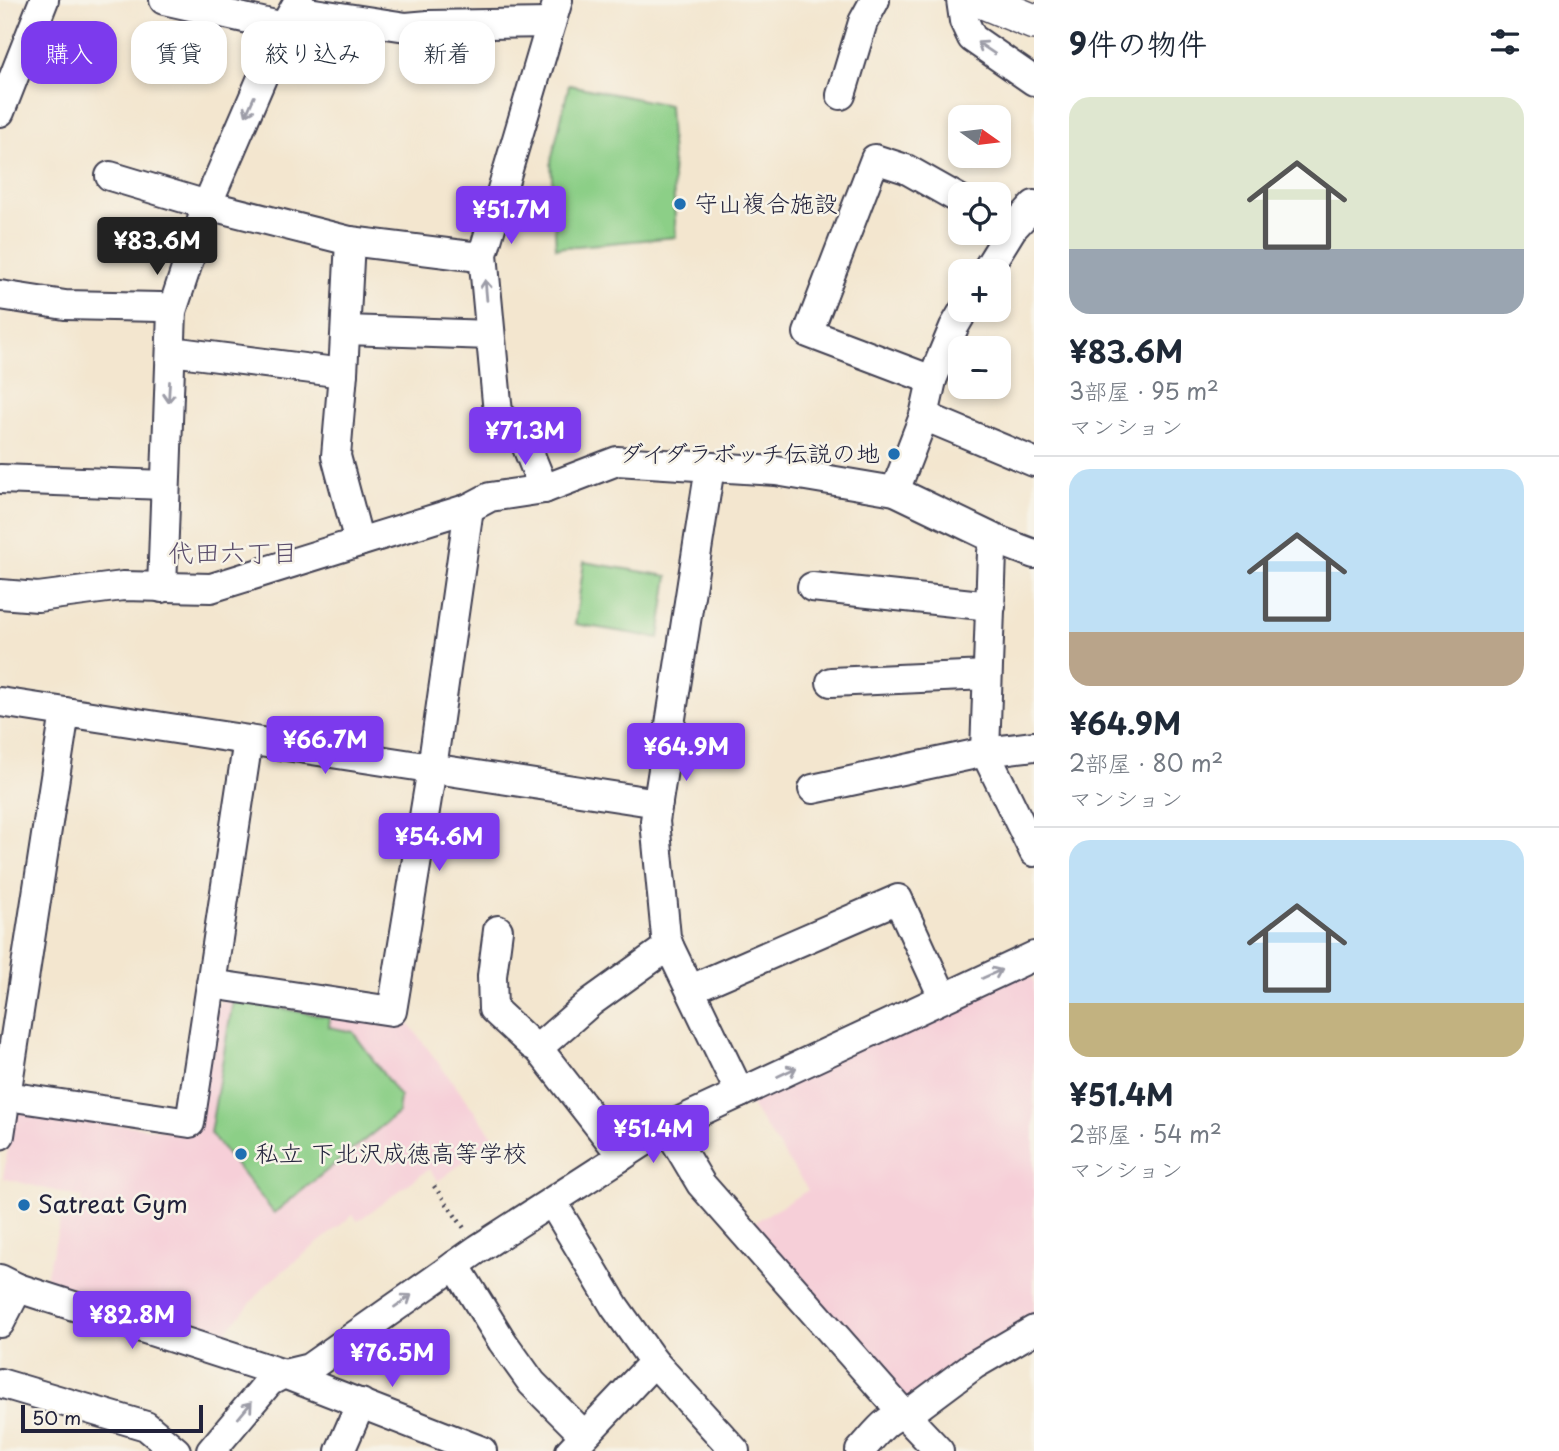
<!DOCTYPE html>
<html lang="ja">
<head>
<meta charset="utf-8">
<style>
  body { margin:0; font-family:"Playpen Sans","Klee One",sans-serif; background:#f2f2f3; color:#1f2937; height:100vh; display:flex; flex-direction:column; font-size:26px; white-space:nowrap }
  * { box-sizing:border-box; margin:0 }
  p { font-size:23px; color:#747a83 }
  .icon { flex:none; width:38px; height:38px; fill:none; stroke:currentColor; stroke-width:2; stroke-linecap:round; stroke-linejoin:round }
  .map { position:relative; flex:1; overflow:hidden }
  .details { display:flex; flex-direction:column; background:#fff; width:525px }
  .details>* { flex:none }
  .banner { position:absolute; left:21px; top:21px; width:665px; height:63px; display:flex; gap:14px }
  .needle { width:46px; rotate:104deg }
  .tools { position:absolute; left:948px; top:105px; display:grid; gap:14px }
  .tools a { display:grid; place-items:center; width:63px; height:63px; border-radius:14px; background:#fff; box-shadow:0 4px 10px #0003; font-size:35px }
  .scale { position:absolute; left:21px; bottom:18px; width:182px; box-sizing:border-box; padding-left:7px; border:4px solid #22223b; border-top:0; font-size:19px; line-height:24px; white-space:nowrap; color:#22223b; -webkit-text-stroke:5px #f7f3e8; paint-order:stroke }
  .price { position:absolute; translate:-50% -60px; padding:0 16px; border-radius:7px; background:#7c3aed; color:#fff; font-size:23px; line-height:46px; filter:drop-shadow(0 2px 4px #0008) }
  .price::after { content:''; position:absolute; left:50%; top:42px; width:21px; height:16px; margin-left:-10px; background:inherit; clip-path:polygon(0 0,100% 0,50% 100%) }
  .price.active { background:#222; color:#fff }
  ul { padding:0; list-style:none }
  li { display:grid; align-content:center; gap:14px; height:371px; padding:0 35px }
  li+li { border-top:2px solid #e0e1e3 }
  li span { display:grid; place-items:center; height:217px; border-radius:21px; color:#555 }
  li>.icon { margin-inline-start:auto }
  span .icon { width:126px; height:126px; fill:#fffc; stroke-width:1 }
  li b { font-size:30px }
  h2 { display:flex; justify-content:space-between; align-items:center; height:84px; padding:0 35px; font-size:30px }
  .chip { padding:0 24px; border-radius:21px; background:#fff; box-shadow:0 4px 10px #0003; font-size:24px; line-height:63px }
  .chip.active { background:#7c3aed; color:#fff }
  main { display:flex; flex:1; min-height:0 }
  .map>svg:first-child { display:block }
</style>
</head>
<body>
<main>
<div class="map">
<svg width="1034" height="1451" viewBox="0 0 1034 1451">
  <rect width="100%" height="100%" fill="#f7f3e8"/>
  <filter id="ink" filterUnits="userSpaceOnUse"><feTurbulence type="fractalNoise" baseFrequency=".0143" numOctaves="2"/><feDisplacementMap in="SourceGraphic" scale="14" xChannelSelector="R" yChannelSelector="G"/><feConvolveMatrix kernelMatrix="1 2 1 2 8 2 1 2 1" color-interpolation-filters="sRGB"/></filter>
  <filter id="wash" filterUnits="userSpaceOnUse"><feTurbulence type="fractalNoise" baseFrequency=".00686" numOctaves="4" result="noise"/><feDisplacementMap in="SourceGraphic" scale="28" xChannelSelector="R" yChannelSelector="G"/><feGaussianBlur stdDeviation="1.57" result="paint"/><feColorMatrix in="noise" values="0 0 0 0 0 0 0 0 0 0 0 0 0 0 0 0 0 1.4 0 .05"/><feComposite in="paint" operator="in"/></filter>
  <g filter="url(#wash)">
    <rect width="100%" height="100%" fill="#f3e6cf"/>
    <!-- built -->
    <g fill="#f6cfd8">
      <polygon points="1022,971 1030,976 1034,982 1034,1321 905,1402 750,1225 808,1190 747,1100"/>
      <polygon points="225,995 408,1022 495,1139 438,1181 429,1169 358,1221 353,1215 268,1283 224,1334 45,1281 61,1219 76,1222 83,1198 3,1178 14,1111 195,1134 217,1005"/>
    </g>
    <!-- green -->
    <g fill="#8ccf87" stroke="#577861" stroke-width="2">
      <polygon points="569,85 669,105 676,237 556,248 551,161"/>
      <polygon points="584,562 668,576 659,638 575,624"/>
      <polygon points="233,1000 330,1017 329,1027 353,1032 400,1097 398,1113 274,1213 210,1133"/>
    </g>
  </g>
  <g filter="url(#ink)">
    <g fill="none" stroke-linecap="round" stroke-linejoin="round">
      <!-- minor casing -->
      <g stroke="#413f51" stroke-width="32">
        <g id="minor">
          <polyline points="164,0 284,27"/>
          <polyline points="961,0 964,21 972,38 1034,81"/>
          <polyline points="295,10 406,27 429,25 551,23"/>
          <polyline points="841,95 863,22 875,0"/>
          <polyline points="0,112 44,0"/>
          <polyline points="110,176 207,205 350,241 471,256 483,254"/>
          <polyline points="350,241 343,373 336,456 359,542"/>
          <polyline points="986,271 1012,229 1034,205"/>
          <polyline points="0,295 65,305 160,307 172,311"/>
          <polyline points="346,330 490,335"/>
          <polyline points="171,351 343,373"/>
          <polyline points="932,380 808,333 875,159 906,169 961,200"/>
          <polyline points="924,416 1034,462"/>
          <polyline points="710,467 655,821 666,937 669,946 740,1093"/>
          <polyline points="0,479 165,485"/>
          <polyline points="544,489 522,435 498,413 483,254 558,0"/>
          <polyline points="895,491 924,416 932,380 954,327 964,310"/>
          <polyline points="997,540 992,552 985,752 1034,852"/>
          <polyline points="812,587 991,606"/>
          <polyline points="162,588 172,311 207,205 284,27 299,0"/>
          <polyline points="0,594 38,597 123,586 211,588 469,508 490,497 544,489 617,461 776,471 895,491 997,540 1034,554"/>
          <polyline points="831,682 987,675"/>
          <polyline points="0,702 658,803"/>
          <polyline points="813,789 985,752 1034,746"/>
          <polyline points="498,930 492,976 493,1009 532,1045 538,1048 622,1156"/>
          <polyline points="211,984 392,1011 432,768 469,508"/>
          <polyline points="691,989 898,899 943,997"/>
          <polyline points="538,1048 591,1002 669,946"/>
          <polyline points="7,1096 190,1123 248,740"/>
          <polyline points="667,1127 701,1184 903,1413 939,1451"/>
          <polyline points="0,1135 65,712"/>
          <polyline points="552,1202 615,1307 654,1362 735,1451"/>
          <polyline points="455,1265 502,1341 532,1383 584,1435"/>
          <polyline points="0,1279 18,1288 284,1374 482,1451"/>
          <polyline points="0,1323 18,1288"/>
          <polyline points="0,1383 146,1426 176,1451"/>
          <polyline points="211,1451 269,1382 284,1374 309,1368 478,1249 667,1127 1034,956"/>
          <polyline points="340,1451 361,1403"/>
          <polyline points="570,1451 654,1362"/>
          <path d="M 860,1451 C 876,1434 887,1415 911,1412 L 974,1365 L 1034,1330"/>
        </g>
      </g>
      <!-- major casing -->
      <g stroke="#413f51" stroke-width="38">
        <polyline id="major" points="981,0 1034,22"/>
      </g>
      <!-- path -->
      <polyline stroke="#413f51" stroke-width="4.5" stroke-dasharray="2 5" stroke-linecap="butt" points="434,1186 464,1228"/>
      <!-- minor -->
      <use href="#minor" stroke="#fff" stroke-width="28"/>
      <!-- major -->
      <use href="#major" stroke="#fff" stroke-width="35"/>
    </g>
    <!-- one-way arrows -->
    <defs><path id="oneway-shaft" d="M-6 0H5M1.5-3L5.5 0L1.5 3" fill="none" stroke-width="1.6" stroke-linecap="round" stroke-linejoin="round" transform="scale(1.75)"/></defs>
    <g stroke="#9c9ca7">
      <use href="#oneway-shaft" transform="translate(986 48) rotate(-146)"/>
      <use href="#oneway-shaft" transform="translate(250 106) rotate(114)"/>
      <use href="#oneway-shaft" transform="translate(486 290) rotate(-95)"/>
      <use href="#oneway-shaft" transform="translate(169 392) rotate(93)"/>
      <use href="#oneway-shaft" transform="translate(992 974) rotate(-24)"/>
      <use href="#oneway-shaft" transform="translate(787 1072) rotate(-25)"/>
      <use href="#oneway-shaft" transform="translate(403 1301) rotate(-35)"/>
      <use href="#oneway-shaft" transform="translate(245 1410) rotate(-50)"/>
    </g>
  </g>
  <!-- markers -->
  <g fill="#1f6fb2" stroke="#f7f3e8" stroke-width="2.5">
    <circle cx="680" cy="204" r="7"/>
    <circle cx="894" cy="454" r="7"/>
    <circle cx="241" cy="1154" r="7"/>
    <circle cx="24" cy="1205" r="7"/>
  </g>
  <g text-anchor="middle" stroke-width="5" stroke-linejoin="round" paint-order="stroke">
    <!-- poi labels -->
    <g font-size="24" fill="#22223b" stroke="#f7f3e8" text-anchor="start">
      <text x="694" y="212">守山複合施設</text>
      <text x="880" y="462" text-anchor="end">ダイダラボッチ伝説の地</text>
      <text x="255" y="1162">私立 下北沢成徳高等学校</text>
      <text x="38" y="1213">Satreat Gym</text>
    </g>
    <!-- neighbourhood labels -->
    <g font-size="26" fill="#5a4d6b" stroke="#f7f3e8">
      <text x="233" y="562">代田六丁目</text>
    </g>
  </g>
</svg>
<div class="tools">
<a><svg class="needle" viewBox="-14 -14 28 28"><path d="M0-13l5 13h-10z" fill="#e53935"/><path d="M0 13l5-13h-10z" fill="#747a83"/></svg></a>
<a><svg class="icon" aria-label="locate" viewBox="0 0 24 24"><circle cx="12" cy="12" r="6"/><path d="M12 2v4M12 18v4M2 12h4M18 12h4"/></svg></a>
<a>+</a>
<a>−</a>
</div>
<div class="scale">50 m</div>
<b class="price" style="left:511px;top:246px">¥51.7M</b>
<b class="price active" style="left:157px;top:277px">¥83.6M</b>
<b class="price" style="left:525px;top:467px">¥71.3M</b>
<b class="price" style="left:325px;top:776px">¥66.7M</b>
<b class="price" style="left:686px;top:783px">¥64.9M</b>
<b class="price" style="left:439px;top:873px">¥54.6M</b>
<b class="price" style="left:653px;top:1165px">¥51.4M</b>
<b class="price" style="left:132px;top:1351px">¥82.8M</b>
<b class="price" style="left:392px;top:1389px">¥76.5M</b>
<div class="banner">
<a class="chip active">購入</a>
<a class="chip">賃貸</a>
<a class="chip">絞り込み</a>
<a class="chip">新着</a>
</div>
</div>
<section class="details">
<h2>9件の物件<svg class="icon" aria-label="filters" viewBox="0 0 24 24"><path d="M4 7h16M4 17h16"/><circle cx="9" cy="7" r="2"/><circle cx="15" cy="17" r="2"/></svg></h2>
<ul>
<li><span style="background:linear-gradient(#dfe7d0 70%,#9aa5b1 0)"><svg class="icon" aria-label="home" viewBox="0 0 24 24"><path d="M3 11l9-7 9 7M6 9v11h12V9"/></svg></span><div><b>¥83.6M</b><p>3部屋 · 95 m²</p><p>マンション</p></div></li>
<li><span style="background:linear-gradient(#bfe0f5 75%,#b9a48a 0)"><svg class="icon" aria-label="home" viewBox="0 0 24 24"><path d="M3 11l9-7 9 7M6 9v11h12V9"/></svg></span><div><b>¥64.9M</b><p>2部屋 · 80 m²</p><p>マンション</p></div></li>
<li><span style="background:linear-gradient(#bfe0f5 75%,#c2b280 0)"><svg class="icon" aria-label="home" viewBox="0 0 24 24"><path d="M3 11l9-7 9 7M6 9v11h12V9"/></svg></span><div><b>¥51.4M</b><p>2部屋 · 54 m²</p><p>マンション</p></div></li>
</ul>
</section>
</main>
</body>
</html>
